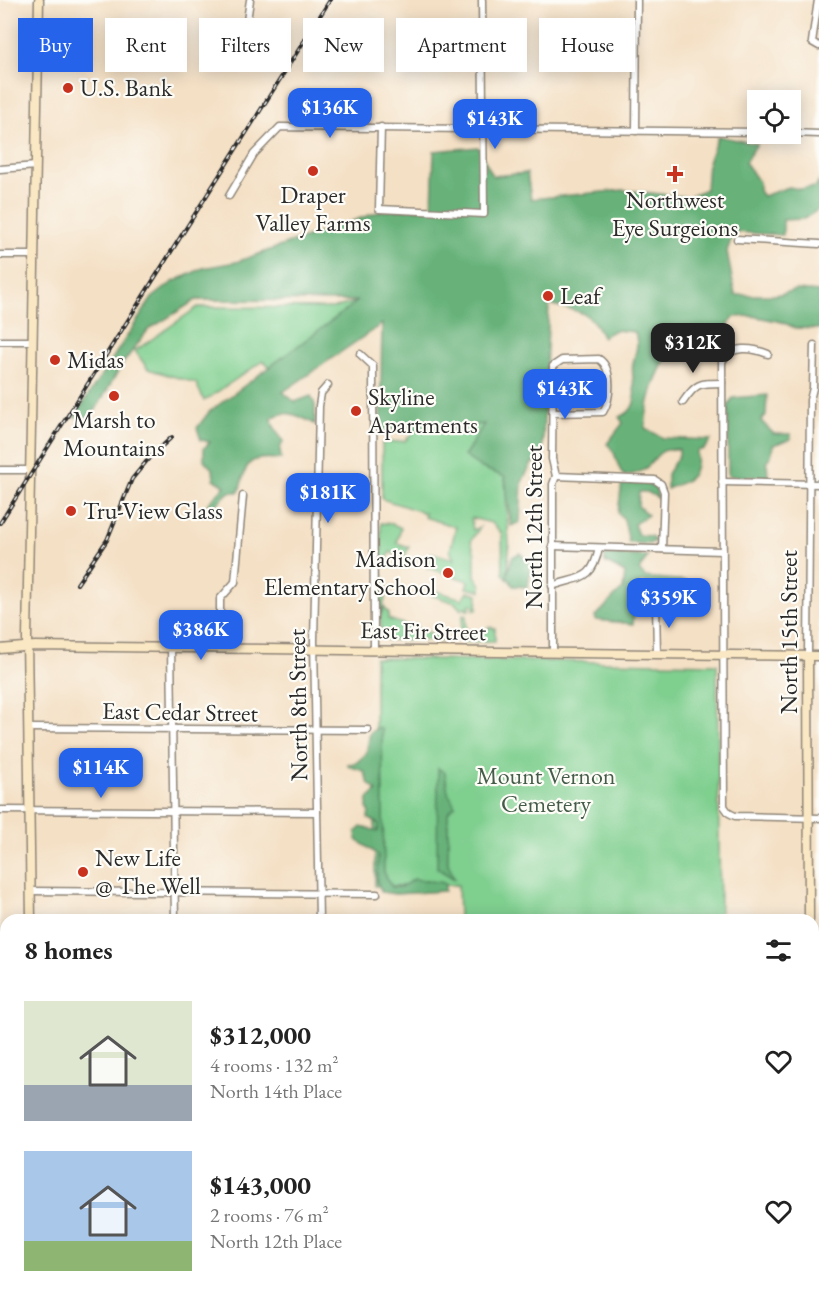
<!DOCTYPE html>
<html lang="en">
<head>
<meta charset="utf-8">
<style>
  body { margin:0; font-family:"EB Garamond",serif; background:#f6f6f6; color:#222; height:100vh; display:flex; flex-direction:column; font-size:22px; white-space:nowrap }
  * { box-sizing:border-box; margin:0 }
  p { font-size:20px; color:#767676 }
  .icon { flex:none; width:33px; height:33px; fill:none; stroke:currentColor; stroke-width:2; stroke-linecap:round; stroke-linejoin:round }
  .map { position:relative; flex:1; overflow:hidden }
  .panel { position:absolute; left:0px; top:914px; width:819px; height:386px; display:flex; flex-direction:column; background:#fff; border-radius:18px 18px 0 0; box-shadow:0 3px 15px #0003 }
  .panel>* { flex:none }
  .guide { position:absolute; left:18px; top:18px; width:783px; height:54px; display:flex; gap:12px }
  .buttons { position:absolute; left:747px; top:90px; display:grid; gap:12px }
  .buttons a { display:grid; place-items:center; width:54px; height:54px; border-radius:0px; background:#fff; box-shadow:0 3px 15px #0003; font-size:30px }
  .price { position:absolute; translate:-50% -51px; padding:0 14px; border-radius:12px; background:#2563eb; color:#fff; font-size:20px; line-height:39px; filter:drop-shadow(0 2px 3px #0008) }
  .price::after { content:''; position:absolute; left:50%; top:36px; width:18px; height:14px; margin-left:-9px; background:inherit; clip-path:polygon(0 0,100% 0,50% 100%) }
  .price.selected { background:#222; color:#fff }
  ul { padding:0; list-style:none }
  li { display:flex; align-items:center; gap:18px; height:150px; padding:0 24px }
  li span { display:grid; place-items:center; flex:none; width:168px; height:120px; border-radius:0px; color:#555 }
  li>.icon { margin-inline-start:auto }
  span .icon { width:72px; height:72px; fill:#fffc; stroke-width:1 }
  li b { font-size:26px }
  h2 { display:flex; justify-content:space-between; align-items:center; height:72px; padding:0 24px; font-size:26px }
  .tag { padding:0 21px; border-radius:0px; background:#fff; box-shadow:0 3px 15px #0003; font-size:21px; line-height:54px }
  .tag.selected { background:#2563eb; color:#fff }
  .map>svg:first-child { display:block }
</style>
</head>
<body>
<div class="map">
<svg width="819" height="1298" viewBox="0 0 819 1298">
  <rect width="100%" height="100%" fill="#fdfcf7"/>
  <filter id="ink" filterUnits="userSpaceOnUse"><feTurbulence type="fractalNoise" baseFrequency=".0167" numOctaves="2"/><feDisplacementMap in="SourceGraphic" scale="12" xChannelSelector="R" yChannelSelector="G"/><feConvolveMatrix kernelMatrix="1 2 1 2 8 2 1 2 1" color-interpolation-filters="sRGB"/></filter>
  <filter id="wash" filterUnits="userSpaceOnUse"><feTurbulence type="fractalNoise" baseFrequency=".008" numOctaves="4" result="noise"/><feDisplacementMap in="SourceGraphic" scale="24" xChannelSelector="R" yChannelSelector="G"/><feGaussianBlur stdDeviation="1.35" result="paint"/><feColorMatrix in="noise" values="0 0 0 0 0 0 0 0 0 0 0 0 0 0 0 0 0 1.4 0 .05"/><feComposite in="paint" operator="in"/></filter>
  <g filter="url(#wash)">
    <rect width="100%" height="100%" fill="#f4e0c5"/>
    <!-- green -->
    <g fill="#7fcf8f" stroke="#557d5d" stroke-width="1.5">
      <polygon points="359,301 270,367 263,361 204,401 196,383 148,369 135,351 198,307 334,308"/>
      <polygon points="484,423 505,477 509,544 507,579 503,573 502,534 492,523 471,518 473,530 480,527 471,541 475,554 475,576 481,585 481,591 466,588 468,581 426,567 431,553 454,559 450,551 456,527 424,517 425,513 382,499 382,443 405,441 415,430 447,430"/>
      <polygon points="381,523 393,524 401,528 397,543 409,547 404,558 390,552 387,560 385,560 381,570 388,591 380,614"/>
      <polygon points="433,590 462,599 468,592 478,594 477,610 474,610 474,605 470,604 470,610 466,610 466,606 461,610 455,603 431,595"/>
      <polygon points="384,607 389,614 388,619 414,628 416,624 417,629 439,636 442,632 445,640 387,640 384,635 382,636 380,617"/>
      <polygon points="463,615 466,616 466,632 487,632 488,627 495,628 495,641 463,642 460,637"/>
      <polygon points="375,658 717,664 720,919 459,919 458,885 375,886"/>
    </g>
    <!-- forest -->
    <g fill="#67b27a" stroke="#496e52" stroke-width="1.5">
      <path d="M 718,136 L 757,144 L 745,162 L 759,182 L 759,191 L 763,196 L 789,187 L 800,189 L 816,187 L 819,181 L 819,209 L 804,219 L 783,220 L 783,235 L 734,232 L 727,251 L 735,295 L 776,295 L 796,290 L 819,292 L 819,329 L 795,328 L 782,322 L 752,316 L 734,317 L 727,327 L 683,334 C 660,363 648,390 645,428 L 663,438 L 711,440 L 704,449 L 697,451 C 697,479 691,479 667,489 L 667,474 L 679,455 L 679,449 C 653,448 659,460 643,470 C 637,474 630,475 624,476 C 615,465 618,453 607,444 L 623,423 L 619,417 C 646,408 629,382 633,363 C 636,350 639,346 635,332 L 615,330 L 602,337 C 591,309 576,312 549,304 L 542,461 L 532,463 L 522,482 L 520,522 L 511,526 L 505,477 L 482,468 L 464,456 L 484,424 L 436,431 L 391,429 L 386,435 L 380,435 L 382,324 L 283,392 L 295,402 L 311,396 L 315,405 L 315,424 C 301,417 287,408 272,418 L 273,425 L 283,441 L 280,449 L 281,459 C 246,457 248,460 239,492 L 229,492 L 210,510 L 207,505 L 225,486 L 214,479 L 213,470 L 204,460 L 204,448 L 210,442 L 201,440 L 197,428 L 209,412 L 358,301 L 196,300 L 148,330 L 121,366 L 95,411 L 86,418 L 74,417 L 152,298 L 173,282 L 203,268 L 236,262 L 381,211 L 432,208 L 434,151 L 478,147 L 493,176 L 527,173 L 531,199 L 623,190 L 688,197 L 706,189 L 708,162 Z"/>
      <polygon points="767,395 766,415 761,421 774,434 791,434 791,439 773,445 771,456 767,461 768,477 728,476 728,406 733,398"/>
      <polygon points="622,481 650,484 656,488 658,498 647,492 639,492 638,506 648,515 634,524 638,535 651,536 655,541 649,544 629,543 624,519 618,513"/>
      <polygon points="520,553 531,565 528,587 513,586 507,576 512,557"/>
      <path d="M 605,555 L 648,556 L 639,570 L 645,577 L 686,581 L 684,586 L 642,582 L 637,586 L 633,624 L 596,620 L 595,616 C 606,609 611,597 623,589 L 625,573 L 605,562 Z"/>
      <polygon points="379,727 382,729 384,872 392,887 401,887 414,879 445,883 445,891 395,894 382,892 377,882 378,855 357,840 356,832 361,827 378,831 379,824 368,818 369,811 367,808 368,799 377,791 369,784 364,771 348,766 348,764 356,763 366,754 370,733"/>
      <polygon points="438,768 445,773 448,792 455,806 448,812 448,863 454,879 437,868"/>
    </g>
  </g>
  <g filter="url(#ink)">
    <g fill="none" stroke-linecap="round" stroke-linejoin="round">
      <!-- street casing -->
      <g stroke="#908678" stroke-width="9">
        <g id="street">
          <polyline points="818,0 812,42 819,46"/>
          <polyline points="244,41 250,0"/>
          <polyline points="381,127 379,209 484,214 482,0"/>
          <polyline points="636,131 637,0"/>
          <polyline points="790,133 819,134"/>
          <polyline points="0,169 36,166"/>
          <polyline points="229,196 254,154 280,127 758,132"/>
          <polyline points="737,239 819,244"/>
          <polyline points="0,255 34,255"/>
          <polyline points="0,341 32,341"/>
          <polyline points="360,354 373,366 374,650"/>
          <path d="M 768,354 C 754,348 729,344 722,362 L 724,806 L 729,813 L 735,816 L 819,818"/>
          <path d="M 683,402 C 696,383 699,383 722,383"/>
          <path d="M 553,413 L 603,412 C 611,399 613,368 599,359 L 562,360 L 553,366 L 552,459 L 556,476 L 553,484 L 553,652"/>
          <polyline points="0,470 30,470"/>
          <polyline points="556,476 655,480 661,484 664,492 662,549"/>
          <polyline points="722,482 819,484"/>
          <polyline points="552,546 722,551"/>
          <path d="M 552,586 C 582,576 592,581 599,548"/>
          <polyline points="639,604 684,604"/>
          <polyline points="656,604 657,654"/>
          <polyline points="171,647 175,920"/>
          <polyline points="220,648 220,599 235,582 243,496"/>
          <polyline points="808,656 810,400 813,388 814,345"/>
          <polyline points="28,728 368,730"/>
          <polyline points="0,810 317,812"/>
          <polyline points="30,891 377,894"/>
          <polyline points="319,920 314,641 319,406 321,393 328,385"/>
          <polyline points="0,961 6,961"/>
          <polyline points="813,981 819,981"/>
          <polyline points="0,1056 6,1056"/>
          <polyline points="0,1152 6,1152"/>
          <polyline points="108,1293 108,1298"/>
          <polyline points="323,1293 323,1298"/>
          <polyline points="252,1298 252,1293"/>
          <polyline points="453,1298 453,1293"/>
          <polyline points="524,1298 524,1293"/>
        </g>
      </g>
      <!-- secondary casing -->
      <g stroke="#908678" stroke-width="11">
        <g id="secondary">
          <polyline points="0,649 35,646 819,656"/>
          <polyline points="808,656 809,920"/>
          <polyline points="31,920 27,638 39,0"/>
          <polyline points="16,1298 17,1293"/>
          <polyline points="179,1298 179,1293"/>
          <polyline points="811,1298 811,1293"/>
        </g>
      </g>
      <!-- highway casing -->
      <g stroke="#908678" stroke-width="14">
        <g id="highway">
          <polyline points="0,1213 6,1228"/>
          <polyline points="0,1239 6,1252"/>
          <polyline points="23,1293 25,1298"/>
          <polyline points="33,1293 35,1298"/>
        </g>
      </g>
      <!-- street -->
      <use href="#street" stroke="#fff" stroke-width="6"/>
      <!-- secondary -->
      <use href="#secondary" stroke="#fae7c3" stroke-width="8"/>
      <!-- highway -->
      <use href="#highway" stroke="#f2c26a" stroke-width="10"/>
      <!-- rail casing -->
      <g stroke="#2b2b2b" stroke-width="4">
        <g id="rail">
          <polyline points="0,523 330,0"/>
          <polyline points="77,584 107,540 132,479 150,457 172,437"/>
          <polyline points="0,1273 6,1287"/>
        </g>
      </g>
      <!-- rail -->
      <use href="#rail" stroke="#fdfcf7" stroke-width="1.5" stroke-dasharray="4.5" stroke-linecap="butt"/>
    </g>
  </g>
  <!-- markers -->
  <g fill="#c8321e" stroke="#fdfcf7" stroke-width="2">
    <circle cx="68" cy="88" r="6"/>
    <circle cx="313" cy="171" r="6"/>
    <path d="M672 165h6v6h6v6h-6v6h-6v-6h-6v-6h6z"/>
    <circle cx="548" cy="296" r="6"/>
    <circle cx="55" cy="360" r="6"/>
    <circle cx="114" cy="396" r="6"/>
    <circle cx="356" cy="411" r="6"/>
    <circle cx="71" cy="511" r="6"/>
    <circle cx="448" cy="573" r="6"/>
    <circle cx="83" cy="872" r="6"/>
  </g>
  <g text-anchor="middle" stroke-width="4.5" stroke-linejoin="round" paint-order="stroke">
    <!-- poi labels -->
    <g font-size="24" fill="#2b2b2b" stroke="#fdfcf7" text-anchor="start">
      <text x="80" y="96">U.S. Bank</text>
      <text x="313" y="203" text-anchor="middle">Draper<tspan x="313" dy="28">Valley Farms</tspan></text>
      <text x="675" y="208" text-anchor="middle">Northwest<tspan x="675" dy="28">Eye Surgeions</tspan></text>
      <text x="560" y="304">Leaf</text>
      <text x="67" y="368">Midas</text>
      <text x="368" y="405">Skyline<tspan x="368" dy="28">Apartments</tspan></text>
      <text x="114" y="428" text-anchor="middle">Marsh to<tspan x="114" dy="28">Mountains</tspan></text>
      <text x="83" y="519">Tru-View Glass</text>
      <text x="436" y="567" text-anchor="end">Madison<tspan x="436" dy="28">Elementary School</tspan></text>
      <text x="95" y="866">New Life<tspan x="95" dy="28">@ The Well</tspan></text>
    </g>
    <!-- street labels -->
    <g font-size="24" fill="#2b2b2b" stroke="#fdfcf7">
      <text transform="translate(534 527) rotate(-90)" y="8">North 12th Street</text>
      <text transform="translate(423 631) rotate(1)" y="8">East Fir Street</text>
      <text transform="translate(789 632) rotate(-90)" y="8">North 15th Street</text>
      <text transform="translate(298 705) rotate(-91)" y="8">North 8th Street</text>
      <text transform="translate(180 712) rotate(1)" y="8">East Cedar Street</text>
    </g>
    <!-- park labels -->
    <g font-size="24" fill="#445c49" stroke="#fdfcf7">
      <text x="546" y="784">Mount Vernon<tspan x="546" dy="28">Cemetery</tspan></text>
    </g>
  </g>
</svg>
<div class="buttons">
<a><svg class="icon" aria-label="locate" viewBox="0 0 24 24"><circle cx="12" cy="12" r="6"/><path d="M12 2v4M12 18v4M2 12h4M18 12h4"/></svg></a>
</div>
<b class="price" style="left:330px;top:139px">$136K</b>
<b class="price" style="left:495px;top:150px">$143K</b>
<b class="price selected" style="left:693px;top:374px">$312K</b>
<b class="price" style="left:565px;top:420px">$143K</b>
<b class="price" style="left:328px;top:524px">$181K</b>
<b class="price" style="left:669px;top:629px">$359K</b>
<b class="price" style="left:201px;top:661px">$386K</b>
<b class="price" style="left:101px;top:799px">$114K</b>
<div class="guide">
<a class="tag selected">Buy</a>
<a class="tag">Rent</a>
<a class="tag">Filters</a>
<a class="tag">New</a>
<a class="tag">Apartment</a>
<a class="tag">House</a>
</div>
<section class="panel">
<h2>8 homes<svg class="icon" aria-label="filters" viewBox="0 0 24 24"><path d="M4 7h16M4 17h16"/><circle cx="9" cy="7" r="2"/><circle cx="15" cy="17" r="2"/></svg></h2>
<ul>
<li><span style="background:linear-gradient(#dfe7d0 70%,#9aa5b1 0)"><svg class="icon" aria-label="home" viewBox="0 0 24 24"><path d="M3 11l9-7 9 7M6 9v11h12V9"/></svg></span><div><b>$312,000</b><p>4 rooms · 132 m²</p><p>North 14th Place</p></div><svg class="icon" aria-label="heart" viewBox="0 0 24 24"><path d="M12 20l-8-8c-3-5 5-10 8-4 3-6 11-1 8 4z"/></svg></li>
<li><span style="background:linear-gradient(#a9c7e8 75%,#8fb573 0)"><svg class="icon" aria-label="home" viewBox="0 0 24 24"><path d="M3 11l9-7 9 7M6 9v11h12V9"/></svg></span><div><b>$143,000</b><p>2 rooms · 76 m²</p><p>North 12th Place</p></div><svg class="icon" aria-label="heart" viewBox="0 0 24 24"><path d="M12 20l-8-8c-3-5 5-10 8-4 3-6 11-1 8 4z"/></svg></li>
</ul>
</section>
</div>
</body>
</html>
